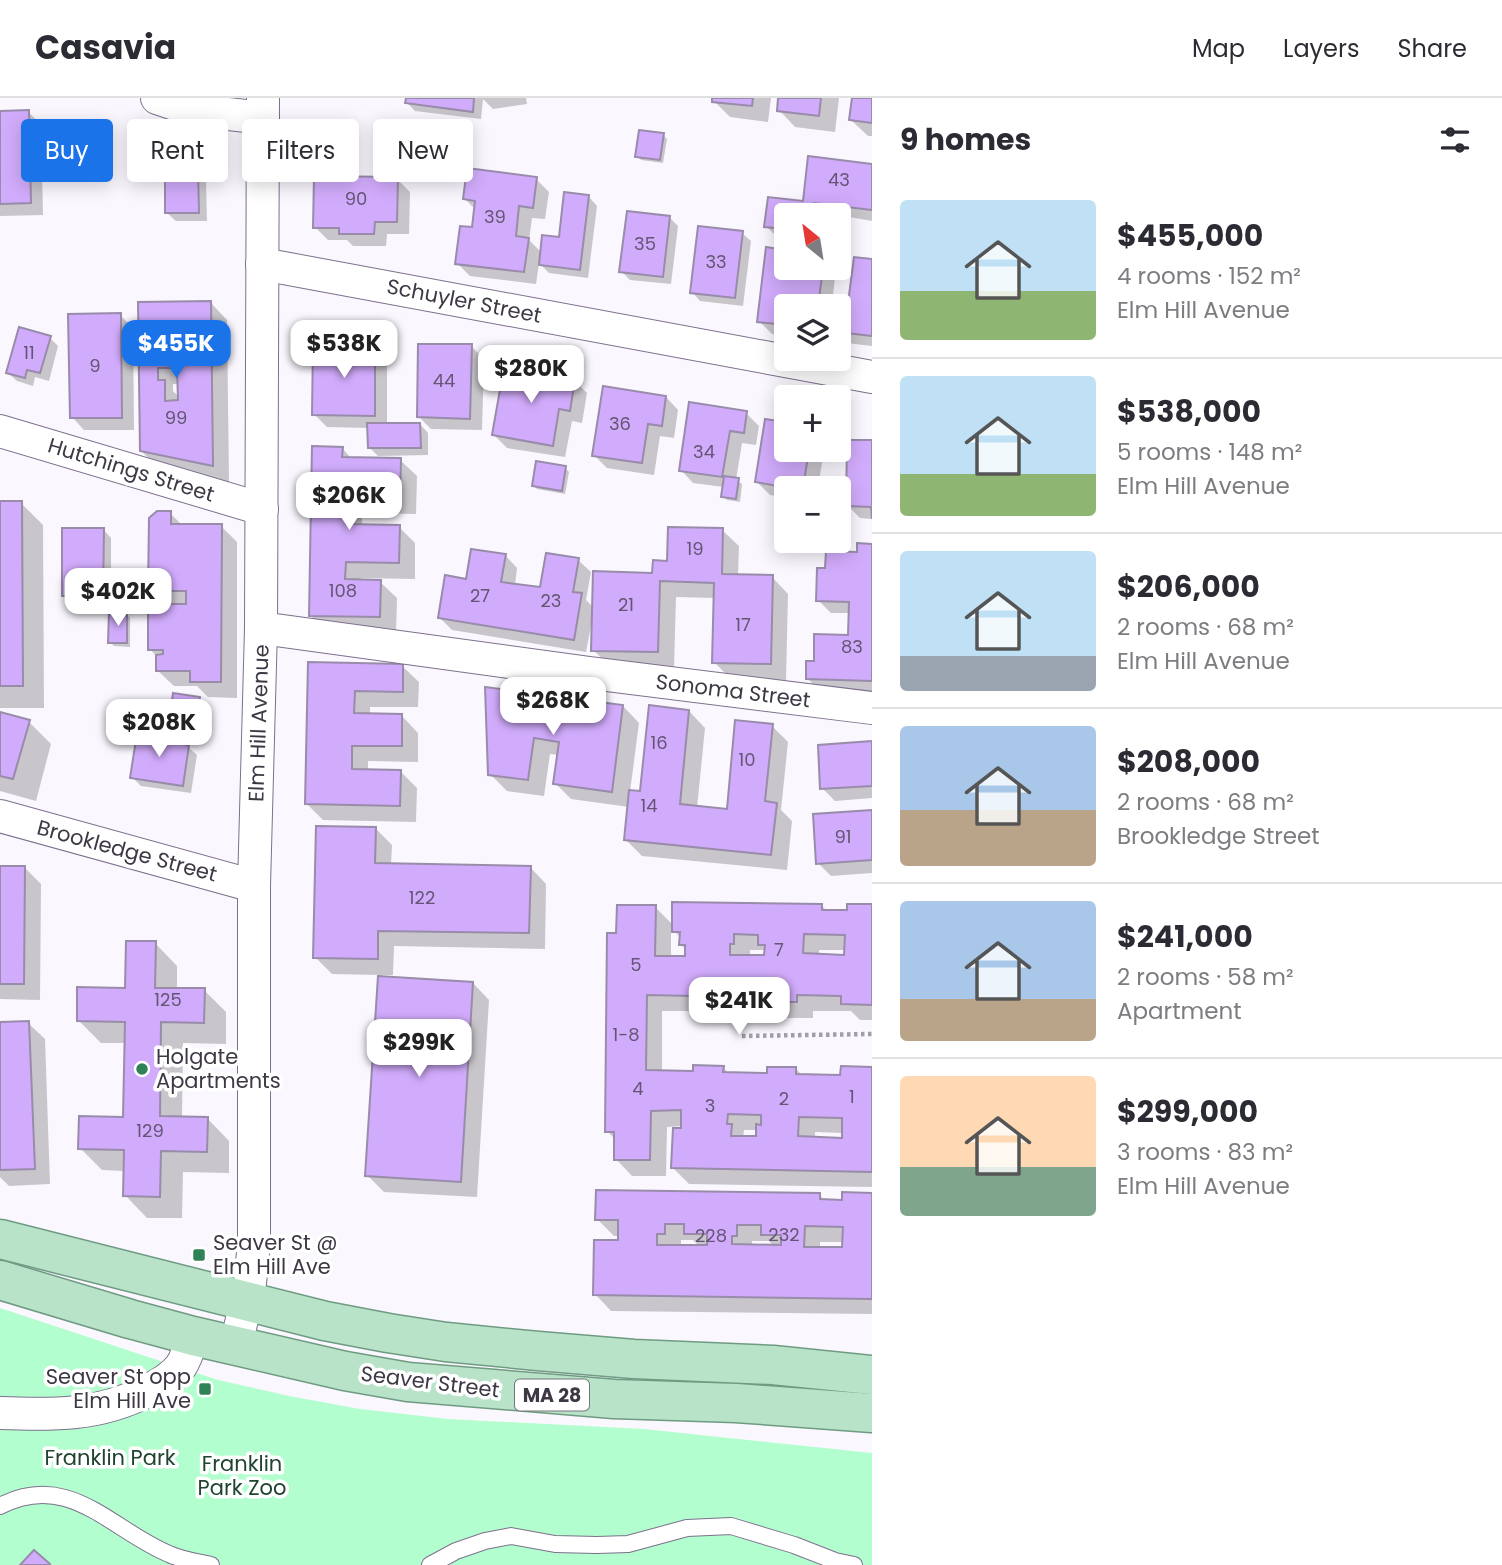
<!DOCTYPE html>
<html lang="en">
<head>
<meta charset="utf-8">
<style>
  body { margin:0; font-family:Poppins,sans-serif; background:#f7f7f7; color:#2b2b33; height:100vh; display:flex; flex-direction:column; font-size:26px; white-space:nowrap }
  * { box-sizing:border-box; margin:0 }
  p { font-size:23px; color:#7c7c81 }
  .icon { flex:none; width:38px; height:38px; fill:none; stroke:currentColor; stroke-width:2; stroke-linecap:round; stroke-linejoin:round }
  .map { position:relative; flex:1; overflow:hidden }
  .details { display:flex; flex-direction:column; background:#fff; width:630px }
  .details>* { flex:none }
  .hud { position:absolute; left:21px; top:21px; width:665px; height:63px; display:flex; gap:14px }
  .needle { width:46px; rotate:330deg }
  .fabs { position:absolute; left:774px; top:105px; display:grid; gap:14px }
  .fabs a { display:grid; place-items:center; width:77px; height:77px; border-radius:7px; background:#fff; box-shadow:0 4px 18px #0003; font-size:35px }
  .price { position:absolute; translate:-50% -60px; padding:0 16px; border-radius:14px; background:#fff; color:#222; font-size:23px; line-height:46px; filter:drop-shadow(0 2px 4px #0008) }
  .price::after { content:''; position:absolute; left:50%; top:42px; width:21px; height:16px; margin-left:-10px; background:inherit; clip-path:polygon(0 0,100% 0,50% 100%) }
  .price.on { background:#1a73e8; color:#fff }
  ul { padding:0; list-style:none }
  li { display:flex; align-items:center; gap:21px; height:175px; padding:0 28px }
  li+li { border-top:2px solid #e1e1e2 }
  li span { display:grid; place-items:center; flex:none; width:196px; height:140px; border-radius:7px; color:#555 }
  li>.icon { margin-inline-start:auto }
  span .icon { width:84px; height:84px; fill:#fffc; stroke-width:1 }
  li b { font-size:30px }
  h2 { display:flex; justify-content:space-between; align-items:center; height:84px; padding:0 28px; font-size:30px }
  .tag { padding:0 24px; border-radius:7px; background:#fff; box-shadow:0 4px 18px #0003; font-size:24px; line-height:63px }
  .tag.on { background:#1a73e8; color:#fff }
  header { display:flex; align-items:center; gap:42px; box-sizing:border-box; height:98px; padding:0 35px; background:#fff; border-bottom:2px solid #e1e1e2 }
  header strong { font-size:33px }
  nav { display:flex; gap:38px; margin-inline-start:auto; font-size:24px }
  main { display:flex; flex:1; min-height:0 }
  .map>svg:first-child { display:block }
</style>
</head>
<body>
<header>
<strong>Casavia</strong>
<nav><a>Map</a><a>Layers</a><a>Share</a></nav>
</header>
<main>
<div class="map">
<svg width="872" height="1467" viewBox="0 0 872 1467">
  <rect width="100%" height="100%" fill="#faf7fe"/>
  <!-- green -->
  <polygon fill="#b2fece" points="0,1210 218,1282 289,1298 360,1311 448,1321 644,1331 872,1355 872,1467 0,1467"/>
  <!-- shadow -->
  <g fill="#0003" fill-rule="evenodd">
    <polygon points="407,0 526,0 527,6 493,11 483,1 481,21 415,13 407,5"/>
    <polygon points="714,0 771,0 768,24 730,19 714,3"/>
    <polygon points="780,0 839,0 835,34 795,29 779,12"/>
    <polygon points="854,0 872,0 872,38 868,38 851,22"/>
    <polygon points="0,14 28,14 41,26 43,117 0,118"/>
    <polygon points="663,37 667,41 663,65 641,62 637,58"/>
    <polygon points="810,60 872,68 872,123 838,117 786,117 786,142 779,141 766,128 804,105"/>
    <polygon points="191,61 199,70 199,76 206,82 207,123 176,123 167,115 175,75"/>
    <polygon points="397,81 410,94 409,136 387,136 386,148 353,148 347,142 328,142 315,129"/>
    <polygon points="536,81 549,94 545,121 532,120 529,142 542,155 560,141 589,99 597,108 588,180 549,175 539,165 536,186 470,178 457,165 473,131 475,111 465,101"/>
    <polygon points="669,119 678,128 671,186 630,182 621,173"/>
    <polygon points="742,135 751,143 743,208 700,203 692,194"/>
    <polygon points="855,161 872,163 872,248 838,244 838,208 786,208 786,237 772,236 759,223 786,170 835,170 836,171 832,205 850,207"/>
    <path d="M 211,205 L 227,222 L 229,384 L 158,369 L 141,353 L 139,206 ZM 173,286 L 179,286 L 179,299 L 173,293 Z"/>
    <polygon points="120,217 133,230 134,332 84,332 72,319"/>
    <polygon points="50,240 58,248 49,283 35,279 33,288 17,283 8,275"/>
    <polygon points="374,248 387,261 387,327 420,326 428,335 428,357 378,358 369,349 369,330 327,329 314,316"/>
    <polygon points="471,248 484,261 482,332 431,331 418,318"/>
    <polygon points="575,283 587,295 582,325 572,323 565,359 507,350 494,337"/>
    <polygon points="666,299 678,312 674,340 660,338 654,377 607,370 594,357"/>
    <polygon points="746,315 759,328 756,347 742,345 736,382 742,386 740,404 727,402 723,398 724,389 693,385 681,372"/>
    <polygon points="849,343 872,344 872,421 860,420 848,408"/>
    <polygon points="342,350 352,361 400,362 417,378 416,416 362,415 362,428 399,429 415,445 415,481 361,480 361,484 380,484 397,500 396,535 327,534 310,517"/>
    <polygon points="786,352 824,352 818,390 786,390 786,407 784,405 785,399 770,397 757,384"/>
    <polygon points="565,370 569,374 565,396 537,391 533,387"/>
    <polygon points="0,405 21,405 43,427 44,610 0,610"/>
    <polygon points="170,415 183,428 221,428 237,444 237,600 208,599 197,588 174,588 157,572 157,559 150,551 166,508 150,492"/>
    <polygon points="103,431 111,440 111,505 72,505 64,497"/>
    <polygon points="722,432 739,448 738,478 772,479 788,496 786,582 730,580 714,564 715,500 676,499 674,570 610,568 593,552 594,523 592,523 586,554 452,532 439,519 467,483 505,457 517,470 515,487 541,491 578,462 591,474 586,502 594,510 654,476 669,465"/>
    <polygon points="804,443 825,443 825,445 805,444"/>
    <polygon points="859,447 872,447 872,595 820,593 808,581 816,565 850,539 851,515 831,515 818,502 827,472 859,456"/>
    <polygon points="126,516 130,520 130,549 114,548 110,544"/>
    <polygon points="310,566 402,568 419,584 418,609 370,609 370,617 402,618 418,635 418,664 368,663 368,673 401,674 417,690 416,724 323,722 307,706"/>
    <polygon points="487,591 623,608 639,625 630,694 642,695 689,613 705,630 697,710 728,713 772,628 788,644 781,712 792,723 787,772 642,758 625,741 629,709 571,701 555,685 559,657 550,656 544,698 507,693 490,676"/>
    <polygon points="199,601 203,604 199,629 175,625 171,621"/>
    <polygon points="0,616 29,624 51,646 36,703 0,693"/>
    <polygon points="159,634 167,643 167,645 188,649 197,657 191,695 141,688 132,679"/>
    <polygon points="872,645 872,700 835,703 822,690 819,648"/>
    <polygon points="872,714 872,775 831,778 818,765 815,717"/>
    <polygon points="375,730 392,747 391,767 530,769 546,786 545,851 394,848 393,877 382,877 382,880 473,885 489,902 477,1099 384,1094 367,1077 380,877 332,876 315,859"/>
    <polygon points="0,769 24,769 41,786 40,902 0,901"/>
    <path d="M 821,807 L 827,813 L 848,814 L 848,808 L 872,808 L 872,922 L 860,922 L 851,913 L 813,913 L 813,920 L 786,920 L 780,913 L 740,913 L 740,920 L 712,919 L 706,913 L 662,913 L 662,974 L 694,975 L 723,969 L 729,976 L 768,976 L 796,971 L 803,978 L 842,979 L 842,970 L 872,970 L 872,1089 L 689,1086 L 673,1070 L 683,1028 L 667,1029 L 666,1078 L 632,1078 L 616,1061 L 616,1042 L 607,1033 L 618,837 L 655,809 L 674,828 ZM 671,830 L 681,840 L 681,847 L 687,852 L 687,860 L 671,860 ZM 750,852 L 766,852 L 766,859 L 750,859 ZM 819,852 L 846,852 L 846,859 L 819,858 ZM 744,1032 L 757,1032 L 757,1040 L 743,1040 ZM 815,1034 L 844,1035 L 844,1041 L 815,1041 Z"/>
    <polygon points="155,845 177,868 177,892 204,892 226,914 226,946 183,945 182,1020 207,1020 229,1043 229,1075 183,1074 182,1120 147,1120 125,1097 125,1073 102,1072 80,1050 125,1020 126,945 101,945 78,922 127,892"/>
    <polygon points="28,925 45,941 50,1086 9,1088 0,1079 0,926"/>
    <path d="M 844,1096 L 872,1096 L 872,1216 L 611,1213 L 595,1196 L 619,1144 L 619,1138 L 614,1138 L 597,1121 L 819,1097 L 826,1103 L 844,1103 ZM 681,1142 L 693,1142 L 700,1149 L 681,1149 ZM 752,1143 L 769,1143 L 774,1148 L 752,1148 ZM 820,1144 L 844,1144 L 844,1151 L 820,1150 Z"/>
  </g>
  <!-- building -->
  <g fill="#d2acfc" stroke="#998baa" stroke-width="2" fill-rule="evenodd">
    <polygon points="406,0 474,0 473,14 405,5"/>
    <polygon points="712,0 753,0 752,8 712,4"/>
    <polygon points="778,0 821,0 819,18 777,13"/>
    <polygon points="852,0 872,0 872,25 849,22"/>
    <polygon points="29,12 31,105 0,106 0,13"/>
    <polygon points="639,32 664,35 660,62 635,59"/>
    <polygon points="808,58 872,66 872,112 814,105 813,117 786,117 786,131 764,129 768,99 803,103"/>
    <polygon points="173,59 192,59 192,72 198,72 199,115 165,115 165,73 173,73"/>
    <polygon points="467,70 537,79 533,110 519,108 516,138 529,140 524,174 455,166 460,128 472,129 475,103 463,101"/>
    <polygon points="314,78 398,79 397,124 375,124 374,136 339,136 339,130 313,130"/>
    <polygon points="564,94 589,97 580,172 539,167 542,137 559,139"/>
    <polygon points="627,113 670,118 663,179 619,174"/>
    <polygon points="698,128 743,133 735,200 690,195"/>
    <polygon points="766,149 786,152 786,170 823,170 819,201 848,205 854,159 872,161 872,238 838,234 838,208 786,208 786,227 757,224"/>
    <path d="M 211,203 L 213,368 L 140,353 L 138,204 ZM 158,270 L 177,270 L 178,302 L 165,303 L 165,282 L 158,282 Z"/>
    <polygon points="121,215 122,320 70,320 68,216"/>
    <polygon points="19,229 51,238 40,275 27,272 25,280 6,275"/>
    <polygon points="313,245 375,246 375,318 312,317"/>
    <polygon points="418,246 472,246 470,321 417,319"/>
    <polygon points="504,269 575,281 570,313 559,311 553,348 492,337"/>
    <polygon points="603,288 666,298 662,328 648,326 642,365 592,358"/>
    <polygon points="689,304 747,313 744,335 730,333 722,379 679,373"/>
    <polygon points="765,321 786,324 786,352 809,352 803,390 786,390 786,406 782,406 784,389 755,384"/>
    <polygon points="367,325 420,325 421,350 368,350"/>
    <polygon points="847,342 872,342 872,421 871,409 846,408"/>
    <polygon points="312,348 343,349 342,359 401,360 400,401 346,399 346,426 400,427 399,465 346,464 345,481 381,482 380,519 309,518"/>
    <polygon points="536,363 566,368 562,393 532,388"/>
    <polygon points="724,378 739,380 736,401 721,399"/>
    <polygon points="0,403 22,403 23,588 0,588"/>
    <polygon points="157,413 171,413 171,426 222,426 221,584 190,584 190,573 156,573 156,557 163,556 163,552 148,552 148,506 186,506 186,493 148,493 149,420"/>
    <polygon points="668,429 723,430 722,476 773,477 771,566 712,565 714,485 660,483 658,554 591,553 593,473 652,475 653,462 667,463"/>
    <polygon points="62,430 104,430 103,498 62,498"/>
    <polygon points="857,445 872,446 872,583 806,581 806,563 814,563 814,536 848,537 849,504 816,503 817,470 825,470 826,453 857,454"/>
    <polygon points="471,451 506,456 501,484 540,489 546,455 579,460 573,494 582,495 574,542 438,520 445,477 466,481"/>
    <polygon points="109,514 127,514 127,545 108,545"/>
    <polygon points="308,564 403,566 403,594 355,593 354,615 402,616 402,648 352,648 352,671 401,672 400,708 305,706"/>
    <polygon points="485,589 623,607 612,694 553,686 559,644 534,640 528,682 488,677"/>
    <polygon points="173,595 200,599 196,626 169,622"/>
    <polygon points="649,607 689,612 680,706 727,711 735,622 773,626 765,703 777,705 771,757 624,742 629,692 640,693"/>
    <polygon points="0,614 30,622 13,681 0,678"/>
    <polygon points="138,629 160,632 158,642 189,647 183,688 130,680"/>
    <polygon points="872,643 872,688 820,691 818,647"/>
    <polygon points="872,712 872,762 816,766 813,716"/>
    <polygon points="316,728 376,729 375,765 531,768 529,835 378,833 378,861 313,860"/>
    <polygon points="0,768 25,768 24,886 0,886"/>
    <path d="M 672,804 L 822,806 L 822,812 L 847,812 L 847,806 L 872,806 L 872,907 L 841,906 L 841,898 L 797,897 L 797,904 L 768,904 L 768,898 L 724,897 L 724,904 L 694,903 L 694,898 L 647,897 L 646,972 L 693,973 L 693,967 L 724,968 L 723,974 L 767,975 L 767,969 L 796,969 L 796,976 L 840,977 L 841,968 L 872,969 L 872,1074 L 671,1070 L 673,1030 L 681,1030 L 681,1012 L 651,1013 L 650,1062 L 614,1062 L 614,1034 L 605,1034 L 607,835 L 616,835 L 617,807 L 656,807 L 655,858 L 685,858 L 685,847 L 679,847 L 680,834 L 672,834 ZM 734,836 L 758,837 L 758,847 L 765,847 L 764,857 L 730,857 L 730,846 L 734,846 ZM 804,836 L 845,837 L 844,857 L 803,855 ZM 728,1016 L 761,1017 L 761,1027 L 756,1026 L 756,1038 L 731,1038 L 732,1026 L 727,1026 ZM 799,1019 L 842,1020 L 842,1040 L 798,1038 Z"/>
    <polygon points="126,843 156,843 155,890 205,890 204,925 161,924 160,1018 208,1019 207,1054 161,1053 160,1099 123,1098 124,1052 78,1051 79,1018 123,1019 125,924 77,923 77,889 125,890"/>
    <polygon points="378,878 473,884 461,1084 365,1078"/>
    <polygon points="29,923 35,1071 0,1072 0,924"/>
    <path d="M 596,1092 L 820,1095 L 820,1101 L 842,1102 L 842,1094 L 872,1095 L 872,1201 L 593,1197 L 594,1142 L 618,1142 L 618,1122 L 595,1122 ZM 665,1126 L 684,1126 L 684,1136 L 707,1136 L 707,1147 L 657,1147 L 657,1136 L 665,1136 ZM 737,1127 L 761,1127 L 761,1137 L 781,1137 L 781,1147 L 732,1146 L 732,1138 L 737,1138 ZM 805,1128 L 843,1129 L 842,1149 L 804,1149 Z"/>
    <polygon points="34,1452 50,1466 49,1467 20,1467"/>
  </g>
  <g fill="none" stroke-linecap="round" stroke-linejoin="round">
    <!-- lane casing -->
    <g stroke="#7d708d" stroke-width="18">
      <g id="lane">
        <path d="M 0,1408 C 69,1372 111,1432 169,1456 C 182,1462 197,1464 211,1467"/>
        <polyline points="430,1467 456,1453 485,1443 511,1438 555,1446 597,1447 628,1446 687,1430 731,1428 794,1447 835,1463 854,1467"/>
      </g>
    </g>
    <!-- street casing -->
    <g stroke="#7d708d" stroke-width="34">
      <g id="street">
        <polyline points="157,0 193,12 263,20"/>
        <polyline points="262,166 872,279"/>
        <polyline points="0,333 262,411"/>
        <polyline points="261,530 590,575 872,610"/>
        <polyline points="0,718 254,788"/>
        <polyline points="236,1248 250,1185 254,1145 254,788 261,530 263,0"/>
        <path d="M 0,1315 C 53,1317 99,1318 147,1293 C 159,1287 173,1279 181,1268 C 187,1259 190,1247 193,1238"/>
      </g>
    </g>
    <!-- primary casing -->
    <g stroke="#6f9b83" stroke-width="41">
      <g id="primary">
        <polyline points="0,1141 325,1223 388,1235 446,1244 538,1253 634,1261 773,1267 872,1277"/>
        <polyline points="0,1182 130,1221 193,1238 345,1273 408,1284 614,1301 736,1305 872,1315"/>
      </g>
    </g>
    <!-- path -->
    <polyline stroke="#a29ea8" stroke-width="4.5" stroke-dasharray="3.5 3.5" stroke-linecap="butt" points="742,938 872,936"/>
    <!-- lane -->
    <use href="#lane" stroke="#fff" stroke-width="16"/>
    <!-- street -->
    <use href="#street" stroke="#fff" stroke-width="32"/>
    <!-- primary -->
    <use href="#primary" stroke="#b9e3c8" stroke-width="38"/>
  </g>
  <!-- markers -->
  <g fill="#2f8255" stroke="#fff" stroke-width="2.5">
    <circle cx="142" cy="971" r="7"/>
    <rect x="192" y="1150" width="14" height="14" rx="3.5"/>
    <rect x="198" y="1284" width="14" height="14" rx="3.5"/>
  </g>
  <g text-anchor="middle" stroke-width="7" stroke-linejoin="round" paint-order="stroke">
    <!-- number labels -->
    <g font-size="18" fill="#635573">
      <text x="839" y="88">43</text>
      <text x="356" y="107">90</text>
      <text x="495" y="125">39</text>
      <text x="645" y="152">35</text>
      <text x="716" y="170">33</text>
      <text x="29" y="261">11</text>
      <text x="95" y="274">9</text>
      <text x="444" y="289">44</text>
      <text x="176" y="326">99</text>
      <text x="620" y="332">36</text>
      <text x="704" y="360">34</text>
      <text x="695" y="457">19</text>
      <text x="343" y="499">108</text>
      <text x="480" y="504">27</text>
      <text x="551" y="509">23</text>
      <text x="626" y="513">21</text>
      <text x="743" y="533">17</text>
      <text x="852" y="555">83</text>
      <text x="659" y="651">16</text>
      <text x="747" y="668">10</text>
      <text x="649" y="714">14</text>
      <text x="843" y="745">91</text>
      <text x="422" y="806">122</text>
      <text x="779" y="858">7</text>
      <text x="636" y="873">5</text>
      <text x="168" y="908">125</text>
      <text x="626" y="943">1-8</text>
      <text x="638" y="997">4</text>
      <text x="852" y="1005">1</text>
      <text x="784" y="1007">2</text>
      <text x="710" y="1014">3</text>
      <text x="150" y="1039">129</text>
      <text x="784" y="1143">232</text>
      <text x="711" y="1144">228</text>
    </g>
    <!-- shield labels -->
    <rect fill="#fff" stroke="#78747d" stroke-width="2" x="515" y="1281.5" width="74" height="31" rx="5"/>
    <g font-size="19" font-weight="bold" fill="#3e3845">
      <text x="552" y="1304">MA 28</text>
    </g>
    <!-- street labels -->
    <g font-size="21" fill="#3e3845" stroke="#fff">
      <text transform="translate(464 203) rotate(11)" y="7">Schuyler Street</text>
      <text transform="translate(131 372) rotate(17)" y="7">Hutchings Street</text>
      <text transform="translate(733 593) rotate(7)" y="7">Sonoma Street</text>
      <text transform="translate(259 625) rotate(-88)" y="7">Elm Hill Avenue</text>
      <text transform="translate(127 753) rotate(15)" y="7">Brookledge Street</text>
      <text transform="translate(430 1284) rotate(7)" y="7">Seaver Street</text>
    </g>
    <!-- poi labels -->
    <g font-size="21" fill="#3e3845" stroke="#fff" text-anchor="start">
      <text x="156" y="966">Holgate<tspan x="156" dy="24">Apartments</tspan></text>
      <text x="213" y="1152">Seaver St @<tspan x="213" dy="24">Elm Hill Ave</tspan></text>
      <text x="191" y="1286" text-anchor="end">Seaver St opp<tspan x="191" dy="24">Elm Hill Ave</tspan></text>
    </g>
    <!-- park labels -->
    <g font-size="21" fill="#1f452f" stroke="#fff">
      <text x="110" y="1367">Franklin Park</text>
      <text x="242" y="1373">Franklin<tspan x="242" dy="24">Park Zoo</tspan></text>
    </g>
  </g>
</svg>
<div class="fabs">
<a><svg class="needle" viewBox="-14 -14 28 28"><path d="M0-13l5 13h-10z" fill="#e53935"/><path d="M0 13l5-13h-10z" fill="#7c7c81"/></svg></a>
<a><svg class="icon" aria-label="layers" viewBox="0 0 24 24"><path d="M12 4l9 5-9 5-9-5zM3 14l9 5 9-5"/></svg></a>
<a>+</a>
<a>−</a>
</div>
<b class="price on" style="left:176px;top:282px">$455K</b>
<b class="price" style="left:344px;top:282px">$538K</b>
<b class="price" style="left:531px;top:307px">$280K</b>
<b class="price" style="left:349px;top:434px">$206K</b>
<b class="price" style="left:118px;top:530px">$402K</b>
<b class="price" style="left:553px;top:639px">$268K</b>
<b class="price" style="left:159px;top:661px">$208K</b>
<b class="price" style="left:739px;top:939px">$241K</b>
<b class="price" style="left:419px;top:981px">$299K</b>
<div class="hud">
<a class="tag on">Buy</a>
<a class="tag">Rent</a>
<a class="tag">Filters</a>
<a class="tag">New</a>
</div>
</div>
<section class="details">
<h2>9 homes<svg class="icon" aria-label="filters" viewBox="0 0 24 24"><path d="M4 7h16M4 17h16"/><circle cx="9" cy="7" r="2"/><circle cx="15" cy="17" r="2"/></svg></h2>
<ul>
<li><span style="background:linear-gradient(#bfe0f5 65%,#8fb573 0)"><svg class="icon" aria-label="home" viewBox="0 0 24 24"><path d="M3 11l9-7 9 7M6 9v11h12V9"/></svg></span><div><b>$455,000</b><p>4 rooms · 152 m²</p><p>Elm Hill Avenue</p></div></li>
<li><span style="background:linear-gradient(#bfe0f5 70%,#8fb573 0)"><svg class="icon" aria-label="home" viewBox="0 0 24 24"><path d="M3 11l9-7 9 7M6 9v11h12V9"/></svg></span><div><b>$538,000</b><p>5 rooms · 148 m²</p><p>Elm Hill Avenue</p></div></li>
<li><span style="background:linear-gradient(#bfe0f5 75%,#9aa5b1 0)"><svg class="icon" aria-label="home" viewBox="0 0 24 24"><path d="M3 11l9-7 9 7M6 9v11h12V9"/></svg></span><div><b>$206,000</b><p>2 rooms · 68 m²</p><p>Elm Hill Avenue</p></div></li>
<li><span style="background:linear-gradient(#a9c7e8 60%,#b9a48a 0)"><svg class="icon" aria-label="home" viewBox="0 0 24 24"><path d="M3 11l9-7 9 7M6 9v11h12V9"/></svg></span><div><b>$208,000</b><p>2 rooms · 68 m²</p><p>Brookledge Street</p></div></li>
<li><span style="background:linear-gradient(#a9c7e8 70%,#b9a48a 0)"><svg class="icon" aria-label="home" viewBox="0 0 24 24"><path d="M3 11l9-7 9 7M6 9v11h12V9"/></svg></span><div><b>$241,000</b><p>2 rooms · 58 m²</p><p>Apartment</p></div></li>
<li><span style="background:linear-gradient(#ffd9b3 65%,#7fa58c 0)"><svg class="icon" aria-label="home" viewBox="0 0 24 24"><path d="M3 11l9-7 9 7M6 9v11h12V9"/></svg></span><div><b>$299,000</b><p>3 rooms · 83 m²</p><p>Elm Hill Avenue</p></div></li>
</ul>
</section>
</main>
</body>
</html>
